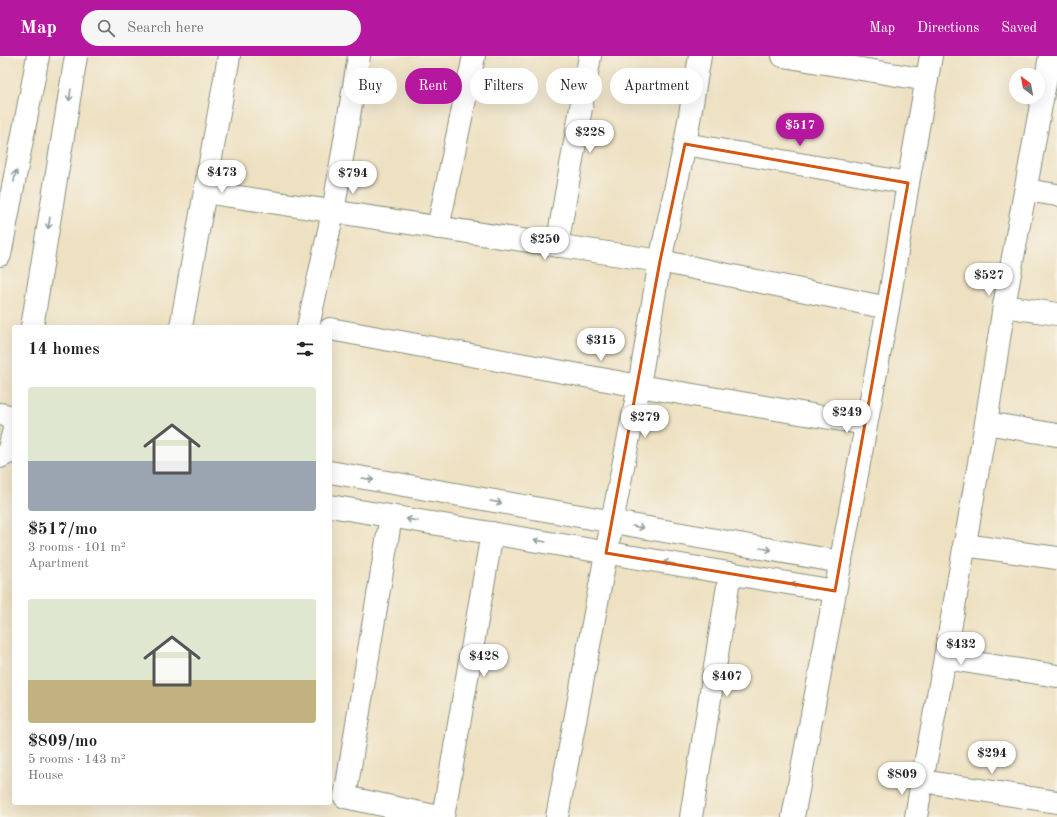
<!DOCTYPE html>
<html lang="en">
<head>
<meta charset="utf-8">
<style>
  body { margin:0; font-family:"Old Standard TT",serif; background:#f6f6f6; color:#202124; height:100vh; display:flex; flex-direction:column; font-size:15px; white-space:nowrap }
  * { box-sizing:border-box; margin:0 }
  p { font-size:13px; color:#757577 }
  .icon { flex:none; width:22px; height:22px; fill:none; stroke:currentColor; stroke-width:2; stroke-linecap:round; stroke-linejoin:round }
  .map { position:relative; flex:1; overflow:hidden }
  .drawer { position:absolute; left:12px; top:269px; width:320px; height:480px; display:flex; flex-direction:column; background:#fff; border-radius:4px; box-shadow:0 4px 16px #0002 }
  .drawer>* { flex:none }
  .hud { position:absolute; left:344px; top:12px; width:380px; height:36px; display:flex; gap:8px }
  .needle { width:26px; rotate:328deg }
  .fabs { position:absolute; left:1009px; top:12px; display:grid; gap:8px }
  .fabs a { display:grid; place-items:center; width:36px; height:36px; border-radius:50%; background:#fff; box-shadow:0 4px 16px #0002; font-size:20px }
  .price { position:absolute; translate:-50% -34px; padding:0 9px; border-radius:14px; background:#fff; color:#222; font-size:13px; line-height:26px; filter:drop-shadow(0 1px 2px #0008) }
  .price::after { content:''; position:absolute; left:50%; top:24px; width:12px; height:9px; margin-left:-6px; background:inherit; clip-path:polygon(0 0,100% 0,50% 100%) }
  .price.selected { background:#b5179e; color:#fff }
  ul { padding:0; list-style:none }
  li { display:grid; align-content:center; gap:8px; height:212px; padding:0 16px }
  li span { display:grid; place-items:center; height:124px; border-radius:4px; color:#555 }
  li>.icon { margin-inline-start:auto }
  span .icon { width:72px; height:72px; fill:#fffc; stroke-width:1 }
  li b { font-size:17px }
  h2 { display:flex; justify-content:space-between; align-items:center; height:48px; padding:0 16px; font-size:17px }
  .pill { padding:0 14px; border-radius:18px; background:#fff; box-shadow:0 4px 16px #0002; font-size:14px; line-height:36px }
  .pill.selected { background:#b5179e; color:#fff }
  header { display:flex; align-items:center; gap:24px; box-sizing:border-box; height:56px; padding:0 20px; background:#b5179e; color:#fff }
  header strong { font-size:19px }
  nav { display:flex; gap:22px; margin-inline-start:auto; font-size:14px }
  .search { width:280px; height:36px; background:#f6f6f6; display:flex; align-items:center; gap:10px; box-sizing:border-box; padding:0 14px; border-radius:22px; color:#757577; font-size:15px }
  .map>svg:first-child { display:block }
</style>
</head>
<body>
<header>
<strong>Map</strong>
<div class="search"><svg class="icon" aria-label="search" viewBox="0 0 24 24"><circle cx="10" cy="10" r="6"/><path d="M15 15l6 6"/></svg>Search here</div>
<nav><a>Map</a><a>Directions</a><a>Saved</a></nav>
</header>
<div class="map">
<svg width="1057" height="761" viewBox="0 0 1057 761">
  <rect width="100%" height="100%" fill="#f7f3e8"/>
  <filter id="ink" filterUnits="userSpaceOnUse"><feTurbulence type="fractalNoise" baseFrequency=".025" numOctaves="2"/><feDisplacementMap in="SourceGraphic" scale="8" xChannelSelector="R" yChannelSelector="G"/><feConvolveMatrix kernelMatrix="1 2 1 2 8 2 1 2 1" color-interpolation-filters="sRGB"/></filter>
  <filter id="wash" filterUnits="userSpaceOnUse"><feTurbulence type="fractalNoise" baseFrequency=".012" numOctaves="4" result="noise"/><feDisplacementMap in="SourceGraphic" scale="16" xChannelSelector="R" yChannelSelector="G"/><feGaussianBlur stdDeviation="0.9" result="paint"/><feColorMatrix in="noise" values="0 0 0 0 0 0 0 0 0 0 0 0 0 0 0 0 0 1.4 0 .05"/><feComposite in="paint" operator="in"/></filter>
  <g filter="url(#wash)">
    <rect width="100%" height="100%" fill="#eee1c2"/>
  </g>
  <g filter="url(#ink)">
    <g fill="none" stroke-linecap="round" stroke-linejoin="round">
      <!-- minor casing -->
      <g stroke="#868f7b" stroke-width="24">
        <g id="minor">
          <polyline points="783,0 927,24"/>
          <polyline points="685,88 908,127"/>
          <polyline points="1026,134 1057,139"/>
          <polyline points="205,136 660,205 888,252"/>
          <polyline points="438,172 474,0"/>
          <polyline points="557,190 590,0"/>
          <polyline points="0,199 38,0"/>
          <polyline points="1004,250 1057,258"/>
          <polyline points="32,271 76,0"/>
          <polyline points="181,271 229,0"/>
          <polyline points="308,271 333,156 359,0"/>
          <polyline points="330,273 639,330 866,368"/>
          <polyline points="0,358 14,361"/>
          <polyline points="986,367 1057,379"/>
          <polyline points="0,401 8,397 14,373"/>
          <polyline points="330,416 841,506"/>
          <polyline points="330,450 835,535"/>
          <polyline points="391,460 345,741 439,761"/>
          <polyline points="964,489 1057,502"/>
          <polyline points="945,602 1057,620"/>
          <polyline points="922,725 1057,746"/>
          <polyline points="443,761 492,477"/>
          <polyline points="557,761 612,466 639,330 660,205 685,88 700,0"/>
          <polyline points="691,761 730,517"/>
          <polyline points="793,761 888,252 908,127 931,0"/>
          <polyline points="916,761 922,725 945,602 986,367 1004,250 1050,0"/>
        </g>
      </g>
      <!-- minor -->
      <use href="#minor" stroke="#fff" stroke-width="22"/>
    </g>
    <!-- one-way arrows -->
    <defs><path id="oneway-shaft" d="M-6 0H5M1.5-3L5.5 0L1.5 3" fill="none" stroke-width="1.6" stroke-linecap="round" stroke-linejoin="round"/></defs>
    <g stroke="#8f9e9a">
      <use href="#oneway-shaft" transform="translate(70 39) rotate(99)"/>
      <use href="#oneway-shaft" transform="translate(15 120) rotate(-79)"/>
      <use href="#oneway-shaft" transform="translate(49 167) rotate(99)"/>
      <use href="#oneway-shaft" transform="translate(368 423) rotate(10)"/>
      <use href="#oneway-shaft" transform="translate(496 446) rotate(10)"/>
      <use href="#oneway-shaft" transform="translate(412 464) rotate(-170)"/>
      <use href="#oneway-shaft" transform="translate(638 471) rotate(10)"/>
      <use href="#oneway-shaft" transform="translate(540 485) rotate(-170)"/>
      <use href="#oneway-shaft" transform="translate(766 493) rotate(10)"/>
      <use href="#oneway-shaft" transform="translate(669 507) rotate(-170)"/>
      <use href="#oneway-shaft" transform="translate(797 529) rotate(-170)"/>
    </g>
  </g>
  <!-- marked area -->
  <path fill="none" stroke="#d45610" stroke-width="3" stroke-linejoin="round" d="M 685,88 L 908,127 L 835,535 L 606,497 L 660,205 Z"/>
</svg>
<div class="fabs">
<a><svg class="needle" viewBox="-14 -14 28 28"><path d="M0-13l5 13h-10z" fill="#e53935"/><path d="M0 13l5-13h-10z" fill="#757577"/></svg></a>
</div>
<b class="price selected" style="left:800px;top:91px">$517</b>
<b class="price" style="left:590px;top:98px">$228</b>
<b class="price" style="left:222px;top:138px">$473</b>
<b class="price" style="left:353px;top:139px">$794</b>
<b class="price" style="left:545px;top:205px">$250</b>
<b class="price" style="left:989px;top:241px">$527</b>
<b class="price" style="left:601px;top:306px">$315</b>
<b class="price" style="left:847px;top:378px">$249</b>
<b class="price" style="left:645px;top:383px">$279</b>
<b class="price" style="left:961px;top:610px">$432</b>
<b class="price" style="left:484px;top:622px">$428</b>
<b class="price" style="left:727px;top:642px">$407</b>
<b class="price" style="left:992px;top:719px">$294</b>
<b class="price" style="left:902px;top:740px">$809</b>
<div class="hud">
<a class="pill">Buy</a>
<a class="pill selected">Rent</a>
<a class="pill">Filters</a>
<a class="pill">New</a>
<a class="pill">Apartment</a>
</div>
<section class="drawer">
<h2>14 homes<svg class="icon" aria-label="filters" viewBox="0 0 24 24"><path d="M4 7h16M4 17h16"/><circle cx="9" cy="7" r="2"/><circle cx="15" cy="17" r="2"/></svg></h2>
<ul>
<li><span style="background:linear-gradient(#dfe7d0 60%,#9aa5b1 0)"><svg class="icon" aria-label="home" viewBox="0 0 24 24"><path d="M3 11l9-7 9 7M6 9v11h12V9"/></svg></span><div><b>$517/mo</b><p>3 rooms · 101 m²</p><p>Apartment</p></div></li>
<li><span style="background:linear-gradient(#dfe7d0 65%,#c2b280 0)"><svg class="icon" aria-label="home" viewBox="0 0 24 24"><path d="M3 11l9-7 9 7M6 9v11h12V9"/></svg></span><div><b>$809/mo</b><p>5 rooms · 143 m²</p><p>House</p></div></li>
</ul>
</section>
</div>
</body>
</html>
